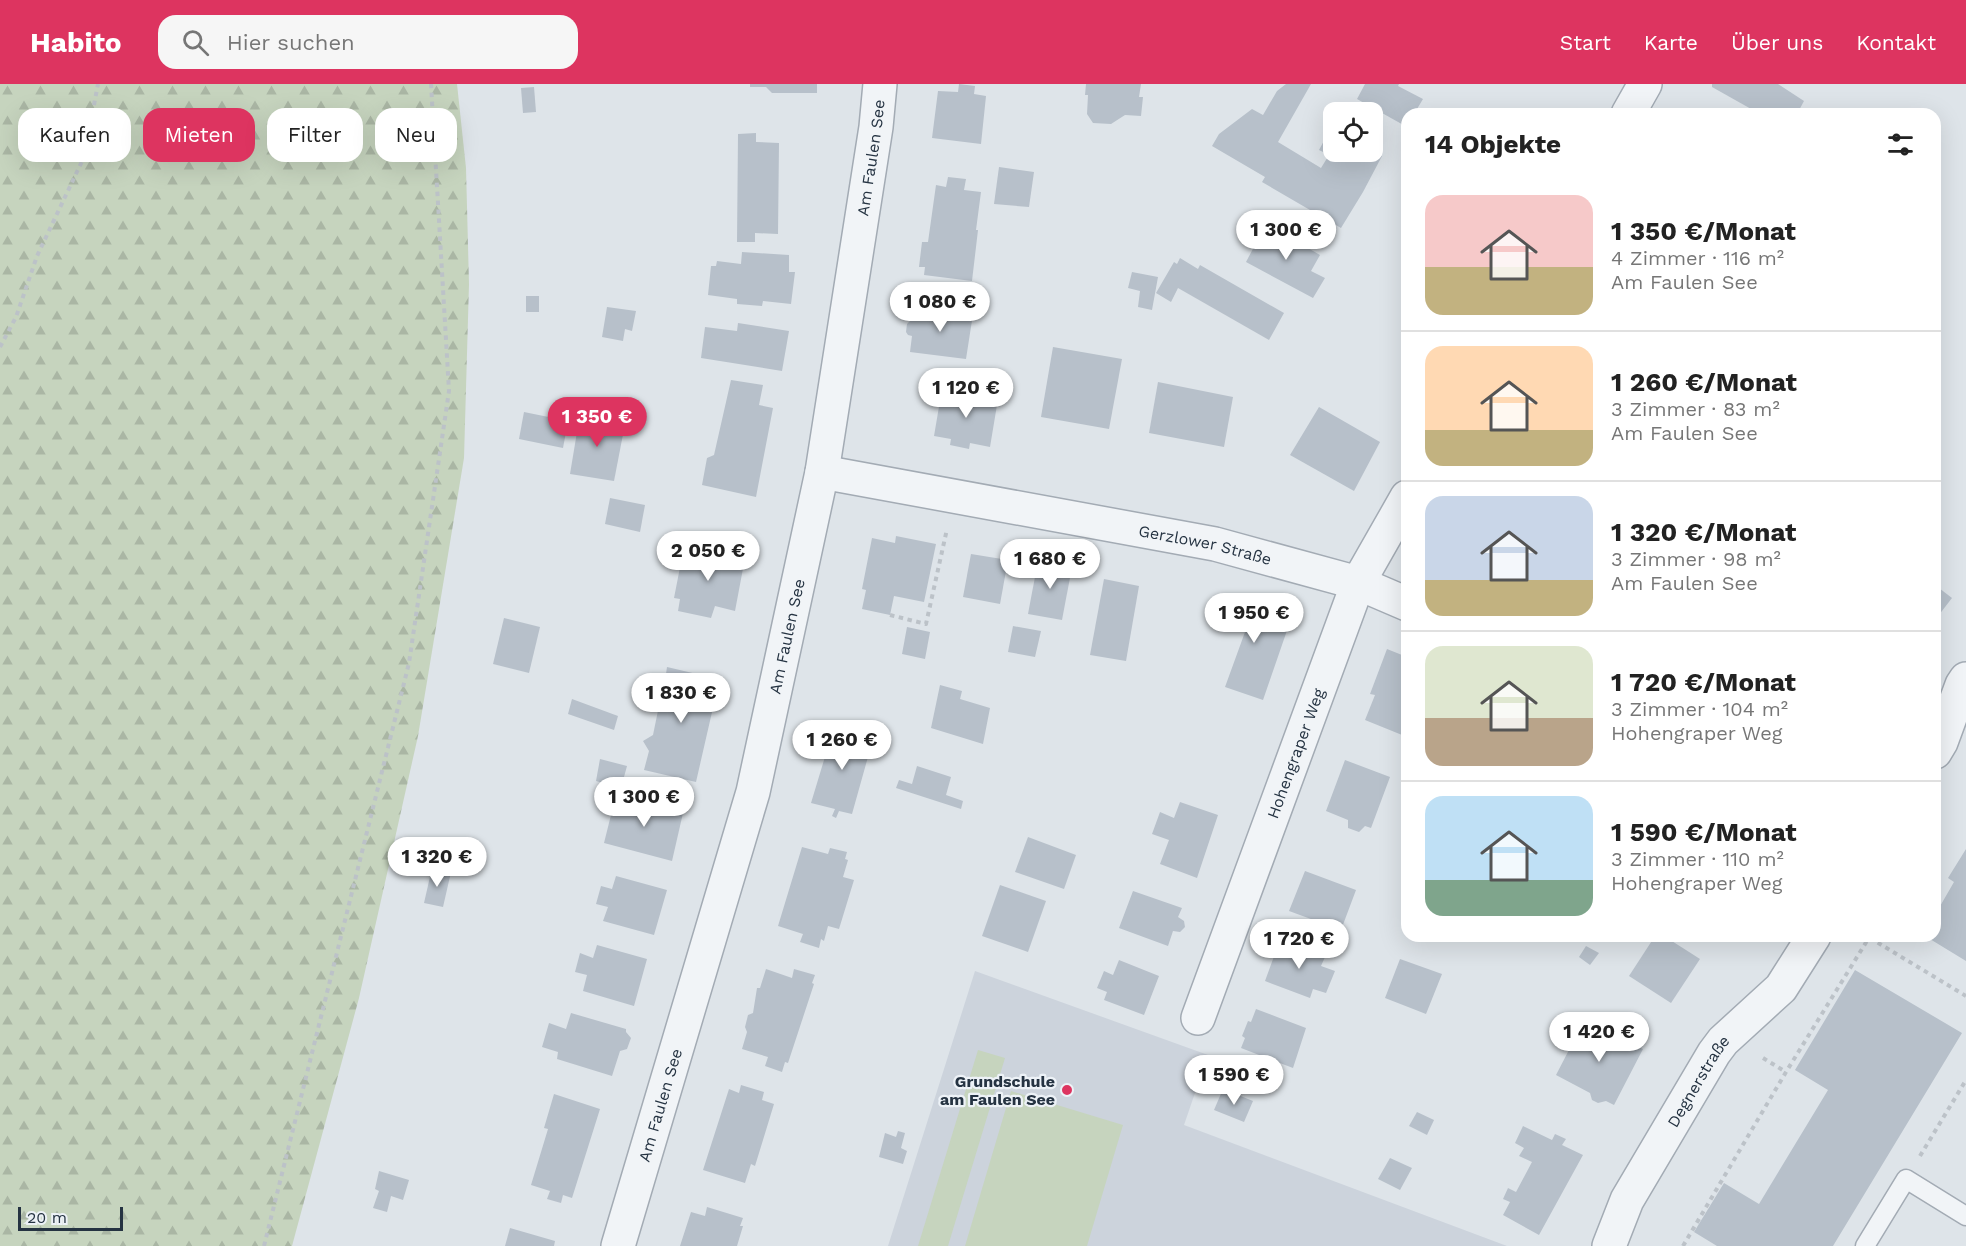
<!DOCTYPE html>
<html lang="de">
<head>
<meta charset="utf-8">
<style>
  body { margin:0; font-family:"Work Sans",sans-serif; background:#f6f6f6; color:#222; height:100vh; display:flex; flex-direction:column; font-size:22px; white-space:nowrap }
  * { box-sizing:border-box; margin:0 }
  p { font-size:20px; color:#767676 }
  .icon { flex:none; width:33px; height:33px; fill:none; stroke:currentColor; stroke-width:2; stroke-linecap:round; stroke-linejoin:round }
  .map { position:relative; flex:1; overflow:hidden }
  .details { position:absolute; left:1401px; top:24px; width:540px; height:834px; display:flex; flex-direction:column; background:#fff; border-radius:18px; box-shadow:0 6px 24px #0002 }
  .details>* { flex:none }
  .hud { position:absolute; left:18px; top:24px; width:570px; height:54px; display:flex; gap:12px }
  .buttons { position:absolute; left:1323px; top:18px; display:grid; gap:12px }
  .buttons a { display:grid; place-items:center; width:60px; height:60px; border-radius:12px; background:#fff; box-shadow:0 6px 24px #0002; font-size:30px }
  .scale { position:absolute; left:18px; bottom:15px; width:105px; box-sizing:border-box; padding-left:6px; border:3px solid #253342; border-top:0; font-size:16px; line-height:21px; white-space:nowrap; color:#253342; -webkit-text-stroke:4px #edf2f7; paint-order:stroke }
  .price { position:absolute; translate:-50% -51px; padding:0 14px; border-radius:21px; background:#fff; color:#222; font-size:20px; line-height:39px; filter:drop-shadow(0 2px 3px #0008) }
  .price::after { content:''; position:absolute; left:50%; top:36px; width:18px; height:14px; margin-left:-9px; background:inherit; clip-path:polygon(0 0,100% 0,50% 100%) }
  .price.selected { background:#dd3460; color:#fff }
  ul { padding:0; list-style:none }
  li { display:flex; align-items:center; gap:18px; height:150px; padding:0 24px }
  li+li { border-top:2px solid #e0e0e0 }
  li span { display:grid; place-items:center; flex:none; width:168px; height:120px; border-radius:18px; color:#555 }
  li>.icon { margin-inline-start:auto }
  span .icon { width:72px; height:72px; fill:#fffc; stroke-width:1 }
  li b { font-size:26px }
  h2 { display:flex; justify-content:space-between; align-items:center; height:72px; padding:0 24px; font-size:26px }
  .tag { padding:0 21px; border-radius:18px; background:#fff; box-shadow:0 6px 24px #0002; font-size:21px; line-height:54px }
  .tag.selected { background:#dd3460; color:#fff }
  header { display:flex; align-items:center; gap:36px; box-sizing:border-box; height:84px; padding:0 30px; background:#dd3460; color:#fff }
  header strong { font-size:28px }
  nav { display:flex; gap:33px; margin-inline-start:auto; font-size:21px }
  .search { width:420px; height:54px; background:#f6f6f6; display:flex; align-items:center; gap:15px; box-sizing:border-box; padding:0 21px; border-radius:18px; color:#767676; font-size:22px }
  .map>svg:first-child { display:block }
</style>
</head>
<body>
<header>
<strong>Habito</strong>
<div class="search"><svg class="icon" aria-label="search" viewBox="0 0 24 24"><circle cx="10" cy="10" r="6"/><path d="M15 15l6 6"/></svg>Hier suchen</div>
<nav><a>Start</a><a>Karte</a><a>Über uns</a><a>Kontakt</a></nav>
</header>
<div class="map">
<svg width="1966" height="1162" viewBox="0 0 1966 1162">
  <defs>
    <pattern id="forest-firs" width="22" height="20" patternUnits="userSpaceOnUse" patternTransform="scale(1.5)"><rect width="22" height="20" fill="#c6d4be"/><path d="M5 1l3.5 6h-7zM16 11l3.5 6h-7z" fill="#aab6a4"/></pattern>
  </defs>
  <rect width="100%" height="100%" fill="#dee4e9"/>
  <!-- built -->
  <polygon fill="#ccd3dc" points="975,887 1208,971 1184,1041 1507,1162 888,1162"/>
  <!-- forest -->
  <polygon fill="url(#forest-firs)" points="0,0 457,0 466,84 469,200 464,374 418,652 359,914 292,1162 0,1162"/>
  <!-- garden -->
  <g fill="#c6d4be">
    <polygon points="978,966 1005,974 948,1162 918,1162"/>
    <polygon points="1011,1007 1123,1041 1087,1162 965,1162"/>
  </g>
  <!-- building -->
  <g fill="#b7c0ca">
    <polygon points="750,0 817,0 817,9 772,9 766,3 750,3"/>
    <polygon points="959,0 975,2 974,10 986,12 981,60 932,54 938,7 958,8"/>
    <polygon points="1086,0 1141,0 1139,13 1143,13 1141,32 1125,31 1111,40 1093,39 1087,30 1088,11 1085,11"/>
    <polygon points="1286,0 1311,0 1278,58 1321,84 1329,71 1319,66 1326,53 1334,57 1334,68 1372,67 1382,72 1363,108 1341,144 1262,98 1265,93 1212,62 1219,50 1252,25 1263,31 1277,7"/>
    <polygon points="1365,0 1399,0 1398,2 1423,15 1414,30 1407,30 1407,43 1357,15"/>
    <polygon points="1712,0 1778,0 1804,17 1797,30 1760,30 1712,3"/>
    <polygon points="534,3 536,28 523,29 521,4"/>
    <polygon points="756,49 756,58 779,59 778,150 755,149 755,158 737,158 738,50"/>
    <polygon points="999,83 1034,88 1029,123 994,120"/>
    <polygon points="948,93 966,95 964,106 981,108 976,146 978,146 972,197 924,191 925,183 919,183 922,158 928,158 936,101 946,103"/>
    <polygon points="1266,140 1320,171 1311,187 1325,194 1313,214 1246,178"/>
    <polygon points="742,168 789,171 789,188 795,188 791,220 763,217 762,222 737,220 737,215 708,211 711,182 716,182 717,177 741,180"/>
    <polygon points="1180,174 1198,185 1200,181 1284,229 1269,256 1178,204 1171,218 1156,209 1174,178 1177,180"/>
    <polygon points="1132,188 1158,193 1152,226 1138,223 1140,207 1128,204"/>
    <rect x="526" y="212" width="13" height="16"/>
    <polygon points="607,223 636,227 632,247 625,245 623,257 602,253"/>
    <polygon points="917,223 973,230 966,275 910,268 912,252 908,251 906,248 907,240 911,236 915,237"/>
    <polygon points="738,239 789,247 782,287 701,274 705,243 737,247"/>
    <polygon points="1053,263 1122,275 1109,345 1041,333"/>
    <polygon points="731,296 763,301 759,321 773,324 756,413 702,401 707,374 714,371"/>
    <polygon points="1158,298 1233,313 1224,363 1149,349"/>
    <polygon points="942,305 998,315 990,363 970,359 969,365 950,361 951,355 934,352"/>
    <polygon points="1319,323 1380,358 1354,407 1290,371"/>
    <polygon points="524,328 568,337 563,364 519,355"/>
    <polygon points="580,330 625,340 614,397 570,390"/>
    <polygon points="610,414 645,421 640,448 605,440"/>
    <polygon points="896,452 936,460 924,518 894,512 890,531 862,525 866,506 862,505 872,454 895,459"/>
    <polygon points="684,463 745,474 735,527 715,522 711,534 678,527 680,515 674,514"/>
    <polygon points="971,470 1008,476 1000,520 963,513"/>
    <polygon points="1038,477 1072,483 1062,536 1028,530"/>
    <polygon points="1104,495 1139,502 1126,577 1090,571"/>
    <polygon points="1935,501 1952,514 1935,536"/>
    <polygon points="1227,510 1292,532 1263,616 1225,603 1245,548 1220,540"/>
    <polygon points="504,534 540,543 529,589 493,580"/>
    <polygon points="1013,542 1041,547 1035,573 1008,568"/>
    <polygon points="907,543 930,548 925,575 902,570"/>
    <polygon points="1387,565 1407,573 1407,653 1365,636 1375,611 1370,610"/>
    <polygon points="667,583 718,595 717,602 721,606 720,613 715,615 696,698 644,686 649,667 643,657 653,651 662,607 658,604 660,591 666,590"/>
    <polygon points="940,601 962,607 960,615 990,624 983,660 931,644"/>
    <polygon points="572,615 618,632 614,646 568,630"/>
    <polygon points="834,643 873,655 852,730 839,727 836,734 832,732 835,725 811,719"/>
    <polygon points="600,675 627,682 621,704 596,697"/>
    <polygon points="1345,676 1390,693 1371,744 1365,742 1359,748 1348,744 1348,736 1326,727"/>
    <polygon points="917,682 951,693 946,711 963,717 961,725 896,704 899,696 912,700"/>
    <polygon points="616,711 683,729 672,777 604,759"/>
    <polygon points="1180,718 1218,731 1197,794 1160,780 1169,756 1152,750 1160,728 1174,734"/>
    <polygon points="1028,753 1076,771 1064,805 1015,788"/>
    <polygon points="802,763 828,770 830,764 847,768 845,775 848,776 843,793 854,796 839,845 828,842 824,857 821,855 819,864 800,858 803,850 778,842"/>
    <polygon points="1966,765 1966,877 1925,852 1935,852 1935,821 1939,824 1954,798 1948,794"/>
    <polygon points="432,784 451,788 443,823 424,819"/>
    <polygon points="1305,787 1356,806 1341,846 1289,827"/>
    <polygon points="616,792 667,806 654,851 603,837 608,823 596,820 601,802 612,805"/>
    <polygon points="1000,801 1046,817 1028,868 982,852"/>
    <polygon points="1133,807 1182,824 1178,833 1184,837 1185,843 1180,848 1173,847 1168,862 1119,844"/>
    <polygon points="1655,852 1664,852 1700,875 1671,919 1629,892"/>
    <polygon points="1280,856 1325,873 1321,882 1335,887 1326,909 1313,905 1310,914 1265,897"/>
    <polygon points="597,861 647,875 634,922 583,907 587,891 575,888 580,869 593,874"/>
    <polygon points="1586,862 1599,869 1590,881 1579,873"/>
    <polygon points="1400,875 1442,890 1426,930 1385,914"/>
    <polygon points="1119,876 1159,892 1144,931 1104,916 1107,908 1097,904 1104,887 1113,891"/>
    <polygon points="766,885 792,894 794,885 815,891 812,899 814,900 788,979 785,978 782,988 765,982 768,973 742,965 747,948 745,943 748,931 753,929 757,904 760,904"/>
    <polygon points="1855,886 1962,949 1833,1162 1717,1162 1694,1148 1724,1099 1759,1120 1828,1006 1795,986"/>
    <polygon points="1256,925 1306,944 1293,984 1241,964 1245,954 1242,952 1248,937 1251,938"/>
    <polygon points="571,929 626,945 626,948 631,954 627,965 620,967 612,992 557,975 558,968 542,963 549,939 566,945"/>
    <polygon points="1584,937 1643,965 1614,1021 1606,1017 1598,1019 1592,1016 1590,1009 1556,991"/>
    <polygon points="741,1001 764,1008 762,1016 774,1020 755,1082 751,1080 745,1099 703,1086 729,1005 739,1009"/>
    <polygon points="1223,1005 1253,1017 1244,1038 1214,1026"/>
    <polygon points="554,1010 600,1025 572,1114 563,1111 561,1119 547,1115 550,1107 531,1101 548,1045 544,1044"/>
    <polygon points="1417,1028 1434,1036 1427,1051 1409,1042"/>
    <polygon points="1523,1042 1552,1056 1555,1050 1566,1055 1562,1061 1583,1071 1539,1151 1503,1131 1510,1118 1503,1115 1508,1104 1516,1108 1532,1078 1519,1072 1524,1064 1515,1059"/>
    <polygon points="898,1047 905,1049 901,1064 907,1067 903,1080 879,1073 885,1049 896,1053"/>
    <polygon points="1390,1074 1412,1084 1400,1106 1378,1095"/>
    <polygon points="379,1087 409,1096 403,1116 391,1112 387,1128 373,1124 379,1107 375,1105"/>
    <polygon points="707,1123 743,1134 740,1142 743,1142 737,1162 680,1162 691,1128 705,1132"/>
    <polygon points="510,1144 555,1157 554,1162 505,1162"/>
  </g>
  <g fill="none" stroke-linecap="round" stroke-linejoin="round">
    <!-- service casing -->
    <g stroke="#a3abb4" stroke-width="21">
      <polyline id="service" points="1865,1162 1906,1095 1966,1132"/>
    </g>
    <!-- minor casing -->
    <g stroke="#a3abb4" stroke-width="36">
      <g id="minor">
        <polyline points="1628,30 1645,0"/>
        <path id="s1" d="M 822,388 L 1215,460 L 1358,499 L 1407,520"/>
        <polyline points="1935,668 1941,658 1962,601 1966,595"/>
        <path id="s2" d="M 1198,934 L 1358,499 L 1407,413"/>
        <path id="s3" d="M 618,1162 L 753,708 L 822,388 L 876,43 L 880,0"/>
        <path id="s4" d="M 1609,1162 L 1627,1116 L 1714,969 L 1723,957 L 1781,904 L 1814,852"/>
      </g>
    </g>
    <!-- path -->
    <g stroke="#bcc2c8" stroke-width="4" stroke-dasharray="4.5 4.5" stroke-linecap="butt">
      <polyline points="0,263 16,233 37,172 84,73 98,0"/>
      <polyline points="890,531 926,540 947,445"/>
      <polyline points="1870,854 1966,912"/>
      <polyline points="1763,974 1786,988"/>
      <polyline points="1920,1072 1966,996"/>
      <polyline points="264,1162 409,579 449,307 431,0"/>
      <polyline points="1683,1162 1786,988 1870,852"/>
    </g>
    <!-- service -->
    <use href="#service" stroke="#f1f4f7" stroke-width="18"/>
    <!-- minor -->
    <use href="#minor" stroke="#f1f4f7" stroke-width="33"/>
  </g>
  <!-- markers -->
  <circle fill="#dd3460" stroke="#edf2f7" stroke-width="2" cx="1067" cy="1006" r="6"/>
  <g text-anchor="middle" stroke-width="4.5" stroke-linejoin="round" paint-order="stroke">
    <!-- street labels -->
    <g font-size="16" fill="#253342" stroke="#edf2f7">
      <text dy="6" stroke="none"><textPath href="#s3" startOffset="1119">Am Faulen See</textPath></text>
      <text dy="6" stroke="none"><textPath href="#s1" startOffset="390">Gerzlower Straße</textPath></text>
      <text dy="6" stroke="none"><textPath href="#s3" startOffset="633">Am Faulen See</textPath></text>
      <text dy="6" stroke="none"><textPath href="#s2" startOffset="282">Hohengraper Weg</textPath></text>
      <text dy="6" stroke="none"><textPath href="#s4" startOffset="188">Degnerstraße</textPath></text>
      <text dy="6" stroke="none"><textPath href="#s3" startOffset="147">Am Faulen See</textPath></text>
    </g>
    <!-- poi labels -->
    <g font-size="16" font-weight="bold" fill="#253342" stroke="#edf2f7" text-anchor="end">
      <text x="1055" y="1003">Grundschule<tspan x="1055" dy="18">am Faulen See</tspan></text>
    </g>
  </g>
</svg>
<div class="buttons">
<a><svg class="icon" aria-label="locate" viewBox="0 0 24 24"><circle cx="12" cy="12" r="6"/><path d="M12 2v4M12 18v4M2 12h4M18 12h4"/></svg></a>
</div>
<div class="scale">20 m</div>
<b class="price" style="left:1286px;top:177px">1 300 €</b>
<b class="price" style="left:940px;top:249px">1 080 €</b>
<b class="price" style="left:966px;top:335px">1 120 €</b>
<b class="price selected" style="left:597px;top:364px">1 350 €</b>
<b class="price" style="left:708px;top:498px">2 050 €</b>
<b class="price" style="left:1050px;top:506px">1 680 €</b>
<b class="price" style="left:1254px;top:560px">1 950 €</b>
<b class="price" style="left:681px;top:640px">1 830 €</b>
<b class="price" style="left:842px;top:687px">1 260 €</b>
<b class="price" style="left:644px;top:744px">1 300 €</b>
<b class="price" style="left:437px;top:804px">1 320 €</b>
<b class="price" style="left:1299px;top:886px">1 720 €</b>
<b class="price" style="left:1599px;top:979px">1 420 €</b>
<b class="price" style="left:1234px;top:1022px">1 590 €</b>
<div class="hud">
<a class="tag">Kaufen</a>
<a class="tag selected">Mieten</a>
<a class="tag">Filter</a>
<a class="tag">Neu</a>
</div>
<section class="details">
<h2>14 Objekte<svg class="icon" aria-label="filters" viewBox="0 0 24 24"><path d="M4 7h16M4 17h16"/><circle cx="9" cy="7" r="2"/><circle cx="15" cy="17" r="2"/></svg></h2>
<ul>
<li><span style="background:linear-gradient(#f6c9c9 60%,#c2b280 0)"><svg class="icon" aria-label="home" viewBox="0 0 24 24"><path d="M3 11l9-7 9 7M6 9v11h12V9"/></svg></span><div><b>1 350 €/Monat</b><p>4 Zimmer · 116 m²</p><p>Am Faulen See</p></div></li>
<li><span style="background:linear-gradient(#ffd9b3 70%,#c2b280 0)"><svg class="icon" aria-label="home" viewBox="0 0 24 24"><path d="M3 11l9-7 9 7M6 9v11h12V9"/></svg></span><div><b>1 260 €/Monat</b><p>3 Zimmer · 83 m²</p><p>Am Faulen See</p></div></li>
<li><span style="background:linear-gradient(#c9d6e8 70%,#c2b280 0)"><svg class="icon" aria-label="home" viewBox="0 0 24 24"><path d="M3 11l9-7 9 7M6 9v11h12V9"/></svg></span><div><b>1 320 €/Monat</b><p>3 Zimmer · 98 m²</p><p>Am Faulen See</p></div></li>
<li><span style="background:linear-gradient(#dfe7d0 60%,#b9a48a 0)"><svg class="icon" aria-label="home" viewBox="0 0 24 24"><path d="M3 11l9-7 9 7M6 9v11h12V9"/></svg></span><div><b>1 720 €/Monat</b><p>3 Zimmer · 104 m²</p><p>Hohengraper Weg</p></div></li>
<li><span style="background:linear-gradient(#bfe0f5 70%,#7fa58c 0)"><svg class="icon" aria-label="home" viewBox="0 0 24 24"><path d="M3 11l9-7 9 7M6 9v11h12V9"/></svg></span><div><b>1 590 €/Monat</b><p>3 Zimmer · 110 m²</p><p>Hohengraper Weg</p></div></li>
</ul>
</section>
</div>
</body>
</html>
